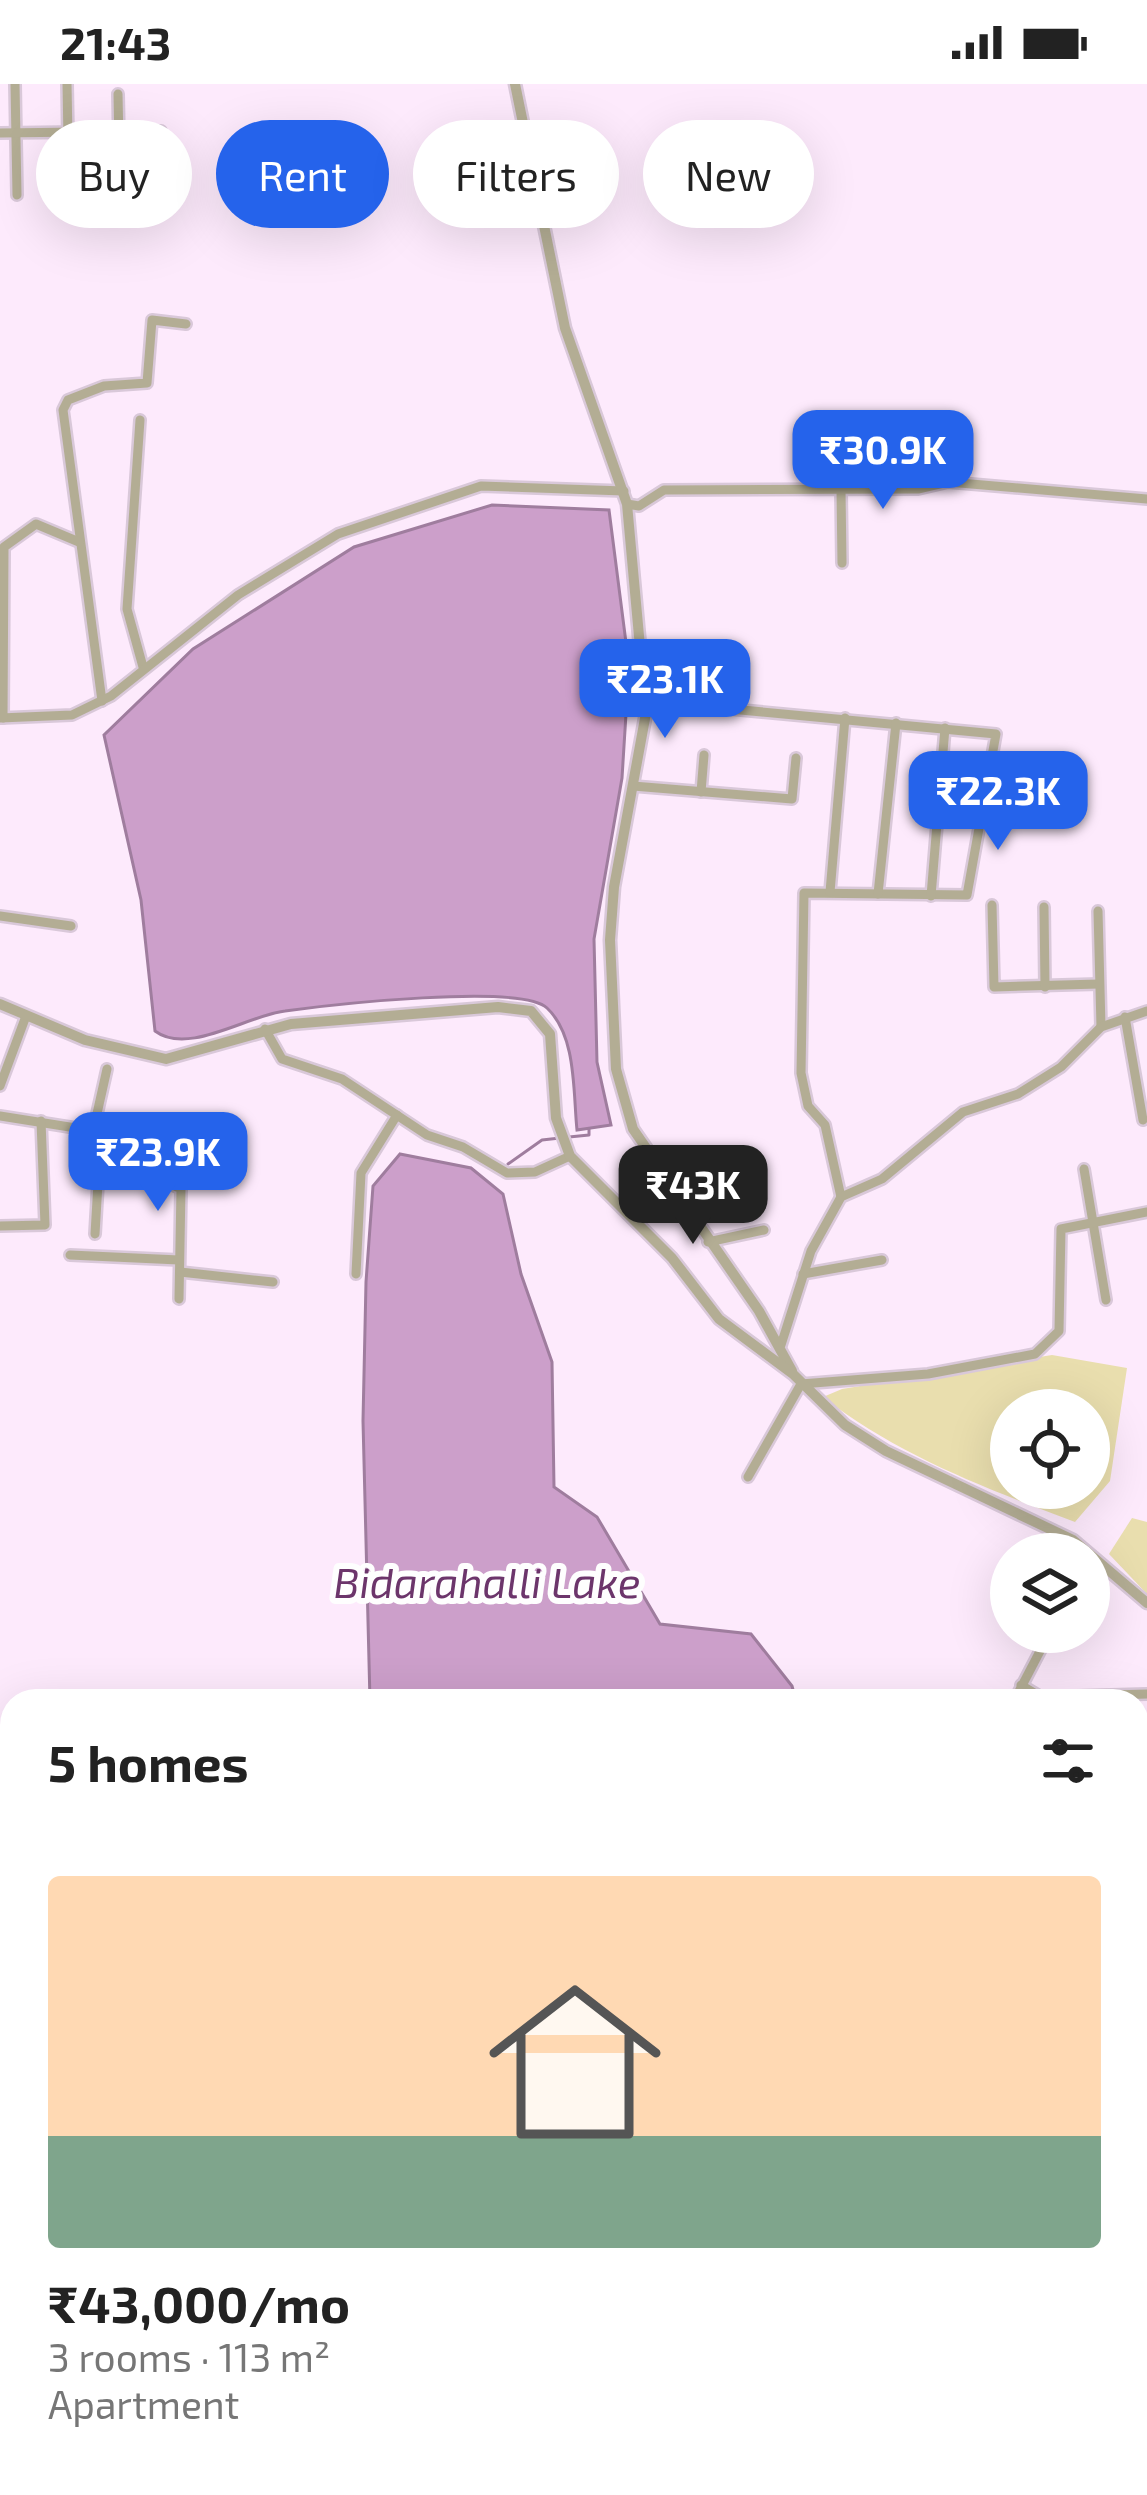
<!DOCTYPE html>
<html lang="en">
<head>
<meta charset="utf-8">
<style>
  body { margin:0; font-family:"Exo 2",sans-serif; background:#f2f2f2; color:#222; height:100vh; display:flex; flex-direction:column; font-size:45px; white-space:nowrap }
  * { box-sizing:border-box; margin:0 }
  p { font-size:39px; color:#767676 }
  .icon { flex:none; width:66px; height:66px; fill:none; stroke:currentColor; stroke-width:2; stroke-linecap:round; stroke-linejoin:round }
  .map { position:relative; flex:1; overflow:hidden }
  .drawer { position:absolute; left:0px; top:1605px; width:1149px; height:807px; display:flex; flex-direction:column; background:#fff; border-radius:36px 36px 0 0; box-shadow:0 12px 48px #0002 }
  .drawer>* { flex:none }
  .hud { position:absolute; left:36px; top:36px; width:1077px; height:108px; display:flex; gap:24px }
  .buttons { position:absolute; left:990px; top:1305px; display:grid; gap:24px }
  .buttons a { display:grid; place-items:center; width:120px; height:120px; border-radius:50%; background:#fff; box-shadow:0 12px 48px #0002; font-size:60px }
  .price { position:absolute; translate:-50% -102px; padding:0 27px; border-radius:24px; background:#2563eb; color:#fff; font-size:39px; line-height:78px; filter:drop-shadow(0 3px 6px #0008) }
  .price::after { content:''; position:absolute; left:50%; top:72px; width:36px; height:27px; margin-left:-18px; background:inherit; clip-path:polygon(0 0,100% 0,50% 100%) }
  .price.on { background:#222; color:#fff }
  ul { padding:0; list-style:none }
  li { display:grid; align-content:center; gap:24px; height:636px; padding:0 48px }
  li span { display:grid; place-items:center; height:372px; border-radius:12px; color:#555 }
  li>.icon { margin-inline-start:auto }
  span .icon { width:216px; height:216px; fill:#fffc; stroke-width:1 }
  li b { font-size:51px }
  h2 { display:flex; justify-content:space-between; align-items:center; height:144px; padding:0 48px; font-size:51px }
  .tag { padding:0 42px; border-radius:54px; background:#fff; box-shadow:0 12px 48px #0002; font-size:42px; line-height:108px }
  .tag.on { background:#2563eb; color:#fff }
  .status { display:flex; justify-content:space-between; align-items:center; height:84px; padding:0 60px; background:#fff; direction:ltr }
  .status svg { height:33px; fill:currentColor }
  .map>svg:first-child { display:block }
</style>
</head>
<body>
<div class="status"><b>21:43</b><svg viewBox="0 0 49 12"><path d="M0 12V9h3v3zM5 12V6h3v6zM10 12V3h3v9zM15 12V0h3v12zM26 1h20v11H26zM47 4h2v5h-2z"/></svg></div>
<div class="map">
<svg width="1147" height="2411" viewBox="0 0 1147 2411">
  <rect width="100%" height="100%" fill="#fdeafc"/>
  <!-- green -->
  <g fill="#e9deae" fill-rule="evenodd">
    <path d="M 1052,1271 L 1127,1284 L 1110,1397 L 1075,1438 C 985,1404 899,1372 823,1313 L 842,1305 ZM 1011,1326 L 1089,1326 L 1089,1404 L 1011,1404 Z"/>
    <polygon points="1132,1434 1147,1438 1147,1510 1109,1470"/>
  </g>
  <!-- water -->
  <g fill="#cc9fca" stroke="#9f7d9e" stroke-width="3">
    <path d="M 492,421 L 609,426 L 629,582 L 622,694 L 594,855 L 597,978 L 611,1041 L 577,1046 C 573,1009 577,952 547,924 C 521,899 329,921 285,927 C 248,931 188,972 155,947 L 141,816 L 104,651 L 193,565 L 354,463 Z"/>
    <polygon points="400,1070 471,1084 503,1110 521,1190 552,1278 554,1403 597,1433 660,1540 751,1550 792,1602 796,1617 370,1617 363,1337 366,1198 373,1102"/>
    <polygon points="12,2169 12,2254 0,2257 0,2177"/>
    <polygon points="263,2400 658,2400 654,2411 264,2411"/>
  </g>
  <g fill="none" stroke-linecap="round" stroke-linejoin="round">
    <!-- stream -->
    <g stroke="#9f7d9e" stroke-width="3">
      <polyline points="569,1053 589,1051 589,1045"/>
      <polyline points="508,1080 542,1056 560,1054"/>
    </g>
    <!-- minor casing -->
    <g stroke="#d9c8d9" stroke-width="14">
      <g id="minor">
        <polyline points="15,0 17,111"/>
        <polyline points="67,0 69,110"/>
        <polyline points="118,10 120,110"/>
        <polyline points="0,49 161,47"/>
        <polyline points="140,336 127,525 143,583"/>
        <polyline points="841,406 842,479"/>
        <polyline points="627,420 639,422 664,406 918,405 948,398 1147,415"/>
        <polyline points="102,617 63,326 68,316 104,302 147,299 152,236 186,240"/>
        <polyline points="646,617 996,650 967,811 804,809 801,989 808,1022 825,1041 841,1113"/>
        <polyline points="0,634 72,631 111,612 238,511 338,450 481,402 624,407"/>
        <polyline points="3,634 4,463 36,440 79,458"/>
        <polyline points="633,702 792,715 796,674"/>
        <polyline points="701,708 704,671"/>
        <polyline points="830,808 845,634"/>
        <polyline points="878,810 896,639"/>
        <polyline points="931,812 945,644"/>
        <polyline points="992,821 994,903 1099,900"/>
        <polyline points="1044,823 1045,903"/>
        <polyline points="1098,827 1101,943"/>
        <polyline points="0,832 71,842"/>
        <polyline points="1125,933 1143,1036"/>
        <polyline points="265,945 282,975 342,995 427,1051 463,1063 507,1089 535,1088 570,1072"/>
        <polyline points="0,1002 26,932"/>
        <polyline points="0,1032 101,1048 95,1150"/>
        <polyline points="94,1043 107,985"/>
        <polyline points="102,1054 114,1056 139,1085 181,1105 179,1215"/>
        <polyline points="1084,1085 1106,1216"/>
        <polyline points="0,1142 45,1141 41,1037"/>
        <polyline points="708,1158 764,1146"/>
        <polyline points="70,1171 179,1176"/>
        <polyline points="180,1188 273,1198"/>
        <polyline points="356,1190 361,1089 397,1031"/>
        <polyline points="803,1190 882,1176"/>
        <polyline points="781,1261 811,1167 841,1113 882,1095 963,1028 1018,1010 1061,983 1101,943 1147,927"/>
        <polyline points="748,1393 801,1300 928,1290 1035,1270 1059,1247 1061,1145 1147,1128"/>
        <polyline points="1021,1601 1041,1613 1147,1610"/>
        <polyline points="1014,1617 1050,1548"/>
        <polyline points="1137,2084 1147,2085"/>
        <polyline points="0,2095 12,2095"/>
        <polyline points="211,2400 218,2402"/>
        <polyline points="105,2411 108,2400"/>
        <polyline points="168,2411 169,2400"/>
        <polyline points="802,2411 806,2400"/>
        <polyline points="908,2411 911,2400"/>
        <polyline points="971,2411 974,2400"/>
        <polyline points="1024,2411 1026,2400"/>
      </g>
    </g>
    <!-- tertiary casing -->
    <g stroke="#d9c8d9" stroke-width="15">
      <g id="tertiary">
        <polyline points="515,0 565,244 627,420 646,629 614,803 610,856 616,985 633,1045 759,1227 792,1287"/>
        <polyline points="0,920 85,956 166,975 291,940 498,923 531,927 550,950 556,1034 570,1072 672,1174 719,1235 793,1290 845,1341 886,1367 1073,1456 1147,1519"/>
      </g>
    </g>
    <!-- minor -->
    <use href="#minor" stroke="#b3ad94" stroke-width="9"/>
    <!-- tertiary -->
    <use href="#tertiary" stroke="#b3ad94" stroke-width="10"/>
  </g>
  <g text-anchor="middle" stroke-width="12" stroke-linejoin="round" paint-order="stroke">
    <!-- water labels -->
    <g font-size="42" font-style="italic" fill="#6c356b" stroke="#fefefe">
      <text x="487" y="1514">Bidarahalli Lake</text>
    </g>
  </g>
</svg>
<div class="buttons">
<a><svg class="icon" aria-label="locate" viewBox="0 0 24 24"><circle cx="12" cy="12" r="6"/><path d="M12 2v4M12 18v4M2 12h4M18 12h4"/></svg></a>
<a><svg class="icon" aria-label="layers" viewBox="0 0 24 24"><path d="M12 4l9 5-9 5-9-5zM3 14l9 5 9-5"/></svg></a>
</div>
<b class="price" style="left:883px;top:428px">₹30.9K</b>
<b class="price" style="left:665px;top:657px">₹23.1K</b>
<b class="price" style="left:998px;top:769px">₹22.3K</b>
<b class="price" style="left:158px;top:1130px">₹23.9K</b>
<b class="price on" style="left:693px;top:1163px">₹43K</b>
<div class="hud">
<a class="tag">Buy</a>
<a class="tag on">Rent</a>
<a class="tag">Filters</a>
<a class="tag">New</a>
</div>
<section class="drawer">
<h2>5 homes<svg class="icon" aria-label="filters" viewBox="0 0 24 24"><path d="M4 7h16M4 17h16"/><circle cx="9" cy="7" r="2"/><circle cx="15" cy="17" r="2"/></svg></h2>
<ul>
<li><span style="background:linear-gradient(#ffd9b3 70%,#7fa58c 0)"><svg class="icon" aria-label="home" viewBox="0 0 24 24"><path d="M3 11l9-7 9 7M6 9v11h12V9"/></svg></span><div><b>₹43,000/mo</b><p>3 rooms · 113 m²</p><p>Apartment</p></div></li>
</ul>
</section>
</div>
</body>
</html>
